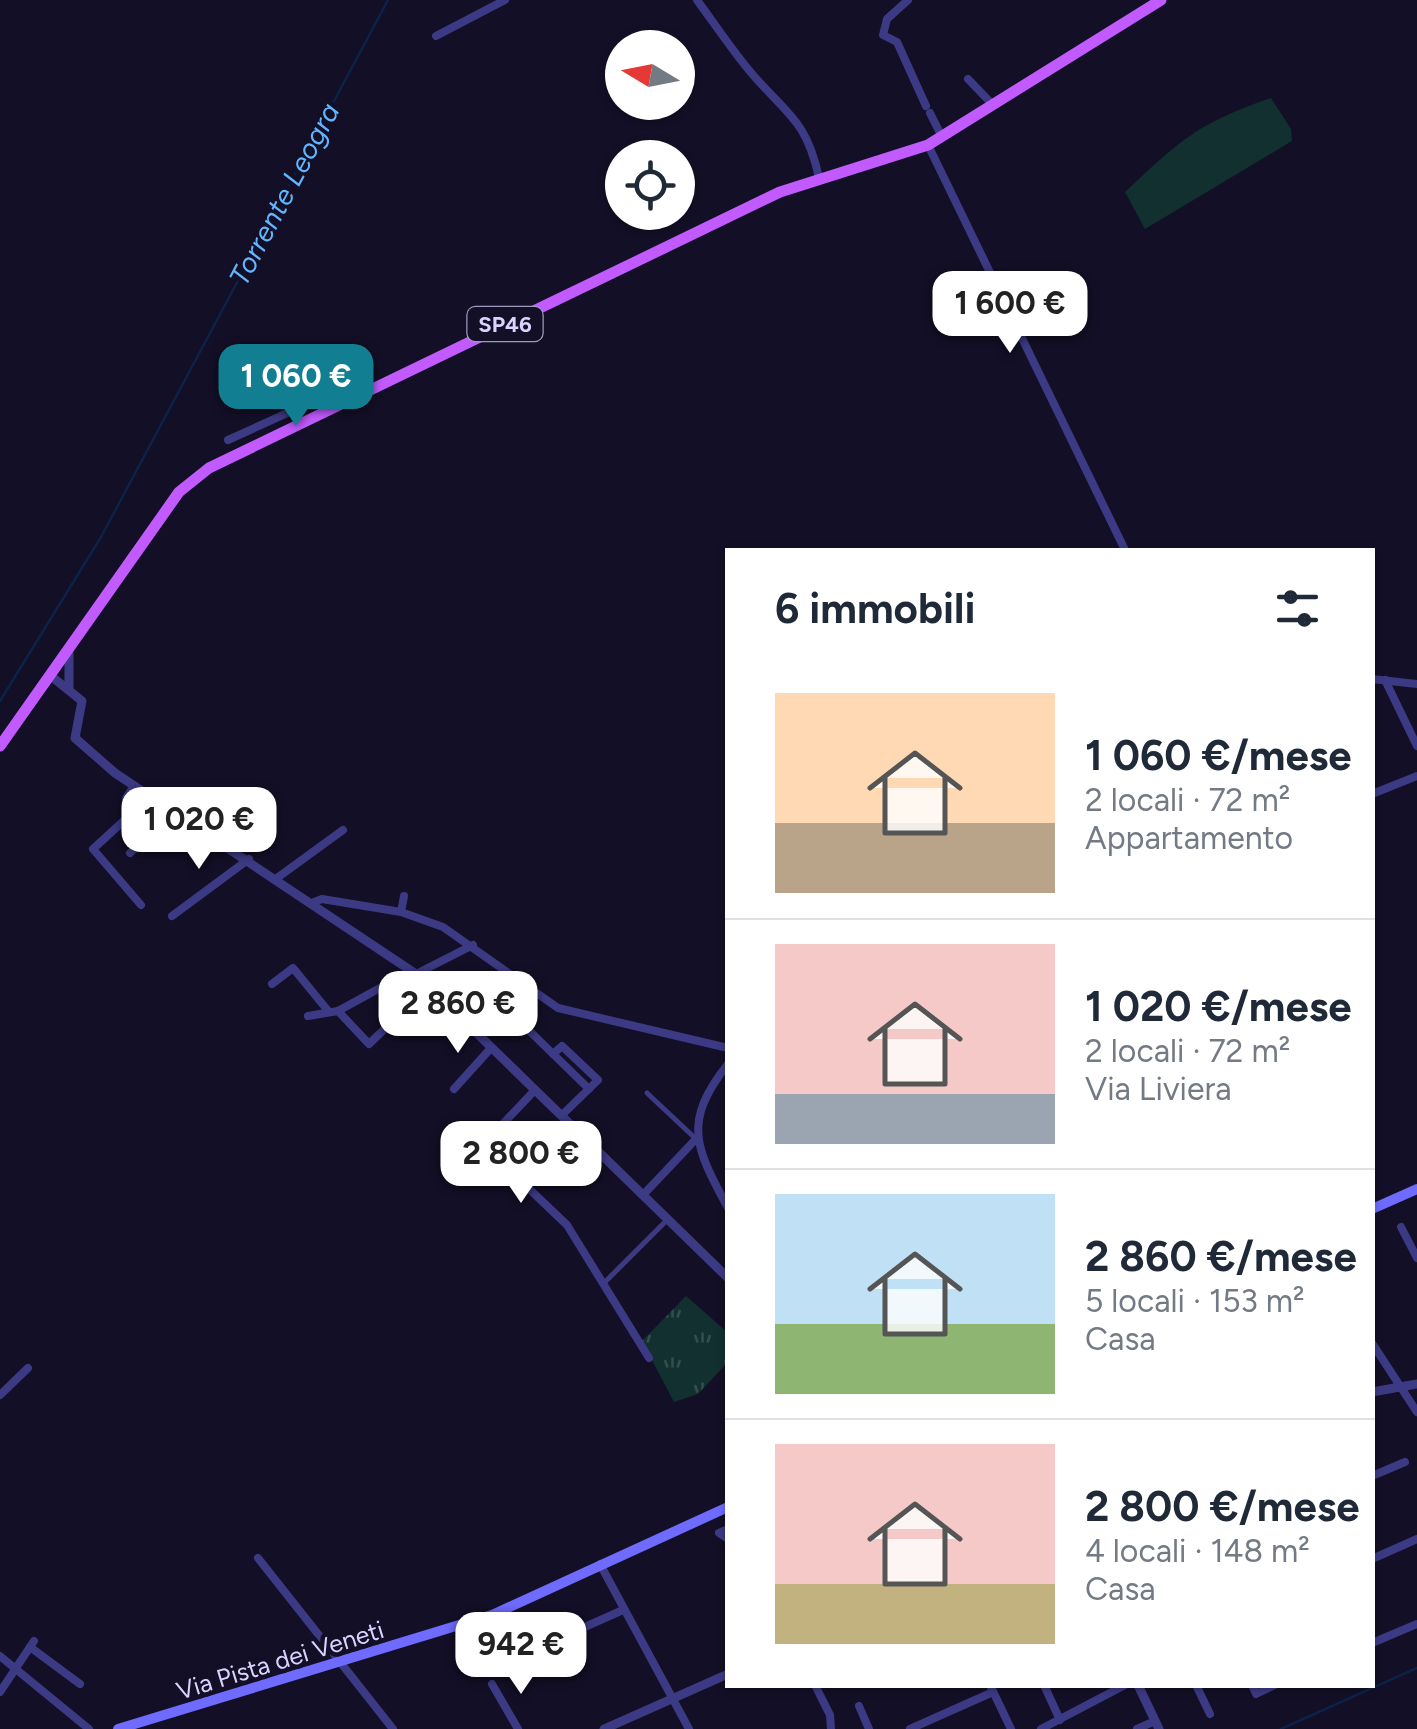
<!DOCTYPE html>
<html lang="it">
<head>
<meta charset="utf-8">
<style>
  body { margin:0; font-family:Figtree,sans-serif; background:#f6f6f7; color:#1f2937; height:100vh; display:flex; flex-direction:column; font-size:38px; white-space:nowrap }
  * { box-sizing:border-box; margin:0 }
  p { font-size:32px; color:#747a83 }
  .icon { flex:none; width:55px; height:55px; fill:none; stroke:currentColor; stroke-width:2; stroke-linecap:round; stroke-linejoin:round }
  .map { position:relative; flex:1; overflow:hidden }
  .drawer { position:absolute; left:725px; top:548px; width:650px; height:1140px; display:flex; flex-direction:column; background:#fff; border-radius:0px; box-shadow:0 2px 8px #0004 }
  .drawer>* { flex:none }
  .needle { width:65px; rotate:280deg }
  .controls { position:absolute; left:605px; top:30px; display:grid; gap:20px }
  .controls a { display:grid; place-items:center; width:90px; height:90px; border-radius:50%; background:#fff; box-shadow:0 2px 8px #0004; font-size:50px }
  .price { position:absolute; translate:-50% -85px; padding:0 22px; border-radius:20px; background:#fff; color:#222; font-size:32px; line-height:65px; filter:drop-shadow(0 2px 5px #0008) }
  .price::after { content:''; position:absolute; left:50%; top:60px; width:30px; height:22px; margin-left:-15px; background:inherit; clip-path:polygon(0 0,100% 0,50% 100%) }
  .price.on { background:#117e91; color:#fff }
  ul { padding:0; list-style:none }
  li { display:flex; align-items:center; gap:30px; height:250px; padding:0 50px }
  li+li { border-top:2px solid #e0e1e3 }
  li span { display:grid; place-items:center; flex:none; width:280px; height:200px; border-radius:0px; color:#555 }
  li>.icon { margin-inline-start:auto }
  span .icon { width:120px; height:120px; fill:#fffc; stroke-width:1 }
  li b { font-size:42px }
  h2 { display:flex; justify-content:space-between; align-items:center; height:120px; padding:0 50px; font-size:42px }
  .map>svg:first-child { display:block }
</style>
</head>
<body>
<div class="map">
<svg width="1417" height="1729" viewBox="0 0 1417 1729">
  <defs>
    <pattern id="park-tufts" width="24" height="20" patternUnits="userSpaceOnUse" patternTransform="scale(2.5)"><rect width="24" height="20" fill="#12302f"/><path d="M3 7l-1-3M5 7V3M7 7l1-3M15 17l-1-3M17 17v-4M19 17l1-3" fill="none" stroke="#344d4e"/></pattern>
  </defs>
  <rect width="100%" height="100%" fill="#130f26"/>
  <!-- grass -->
  <path fill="#12302f" d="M 1271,98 L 1291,129 L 1292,141 L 1145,229 L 1125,192 C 1180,140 1198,123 1271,98 Z"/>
  <!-- park -->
  <polygon fill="url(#park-tufts)" points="686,1296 727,1332 727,1363 698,1394 674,1402 642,1341"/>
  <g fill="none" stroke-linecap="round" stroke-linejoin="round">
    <!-- stream -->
    <g stroke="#0c2248" stroke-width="2.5">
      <polyline points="0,701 101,537 388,0"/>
      <polyline points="1281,1729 1417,1668"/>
    </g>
    <!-- pedestrian -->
    <g stroke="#3d3a85" stroke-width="5">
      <polyline points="647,1093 696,1139"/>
      <polyline points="604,1283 668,1219"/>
    </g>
    <!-- minor -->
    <g stroke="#3d3a85" stroke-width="8">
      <path d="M 697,0 C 714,23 730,47 748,69 C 784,113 806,117 819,178"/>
      <polyline points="908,0 887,19 883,35 897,42 926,106"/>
      <polyline points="436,36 505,0"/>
      <polyline points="968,79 993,105"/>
      <polyline points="930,113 942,137"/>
      <polyline points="928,145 1125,550"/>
      <polyline points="228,440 349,385"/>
      <polyline points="1372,679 1417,684"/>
      <polyline points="1385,680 1417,746"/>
      <polyline points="134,786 126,798 128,817 93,849 141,905"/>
      <polyline points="1372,794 1417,776"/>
      <polyline points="130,853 173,812"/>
      <polyline points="277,878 343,830"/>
      <polyline points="314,902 322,899 401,912 443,927 558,1008 728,1048"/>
      <polyline points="401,912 404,896"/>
      <polyline points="172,916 249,859"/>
      <polyline points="416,974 473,945"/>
      <polyline points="272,984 293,968 329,1012"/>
      <polyline points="338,1011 369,1044 396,1018"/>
      <polyline points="512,1014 589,1089"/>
      <polyline points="308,1016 338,1011 411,971"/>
      <polyline points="553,1054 562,1046 598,1080 562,1115"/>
      <path d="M 728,1064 C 682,1122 695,1147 728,1208"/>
      <polyline points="454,1089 491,1048"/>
      <polyline points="534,1091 483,1145 567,1225 649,1358"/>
      <polyline points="643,1195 696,1139"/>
      <polyline points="1401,1227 1417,1258"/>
      <polyline points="1372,1343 1417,1412"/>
      <polyline points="0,1395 28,1368"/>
      <polyline points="1372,1476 1405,1462"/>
      <polyline points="728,1529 719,1533 728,1539"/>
      <polyline points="258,1558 393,1729"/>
      <polyline points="1372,1559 1417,1539"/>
      <polyline points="600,1564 689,1729"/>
      <polyline points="1372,1643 1417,1624"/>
      <polyline points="30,1647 80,1684"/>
      <polyline points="524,1654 623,1610"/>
      <polyline points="0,1656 89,1729"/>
      <polyline points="492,1684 518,1729"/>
      <polyline points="815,1685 830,1715 831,1729"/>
      <polyline points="990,1685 1011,1729"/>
      <polyline points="1044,1685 1060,1720"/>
      <polyline points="1196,1685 1210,1714"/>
      <polyline points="1252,1685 1256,1694 1275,1685"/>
      <polyline points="0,1692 34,1641"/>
      <polyline points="859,1706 869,1729"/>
      <polyline points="910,1729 993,1692"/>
      <polyline points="1041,1729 1125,1685"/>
      <polyline points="1137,1729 1155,1721"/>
    </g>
    <!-- tertiary -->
    <g stroke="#3d3a85" stroke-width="9">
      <polyline points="69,653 69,687"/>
      <polyline points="51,676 82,701 75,738 115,773 416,974 728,1278"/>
      <polyline points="1372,1392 1417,1384"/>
      <polyline points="1138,1685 1159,1729"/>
      <polyline points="604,1729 728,1674"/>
    </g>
    <!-- secondary -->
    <g stroke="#6f6bff" stroke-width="10">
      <polyline points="1372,1209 1417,1189"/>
      <polyline points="118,1729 492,1615 728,1507"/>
    </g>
    <!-- primary -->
    <polyline stroke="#c25bff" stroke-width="11" points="0,746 179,492 209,468 780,192 928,145 1161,0"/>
  </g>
  <g text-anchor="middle" stroke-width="9" stroke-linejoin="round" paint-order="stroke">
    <!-- shield labels -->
    <rect fill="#130f26" stroke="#9e99be" stroke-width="2.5" x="467.5" y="307" width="75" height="34" rx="8"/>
    <g font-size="22" font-weight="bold" fill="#d9d4ff">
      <text x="505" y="332">SP46</text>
    </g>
    <!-- street labels -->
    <g font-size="25" fill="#d9d4ff" stroke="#130f26">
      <text transform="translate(280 1660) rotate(-17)" y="9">Via Pista dei Veneti</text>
    </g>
    <!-- water labels -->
    <g font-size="28" font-style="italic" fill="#62b6ff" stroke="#130f26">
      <text transform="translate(284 194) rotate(-62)" y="10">Torrente Leogra</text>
    </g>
  </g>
</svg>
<div class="controls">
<a><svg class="needle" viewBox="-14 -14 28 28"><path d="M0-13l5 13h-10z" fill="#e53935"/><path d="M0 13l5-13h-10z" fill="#747a83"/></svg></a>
<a><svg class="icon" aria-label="locate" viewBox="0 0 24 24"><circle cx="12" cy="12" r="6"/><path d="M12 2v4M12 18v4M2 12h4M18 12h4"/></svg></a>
</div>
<b class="price" style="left:1010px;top:356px">1 600 €</b>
<b class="price on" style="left:296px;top:429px">1 060 €</b>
<b class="price" style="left:199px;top:872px">1 020 €</b>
<b class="price" style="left:458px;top:1056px">2 860 €</b>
<b class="price" style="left:521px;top:1206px">2 800 €</b>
<b class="price" style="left:521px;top:1697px">942 €</b>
<section class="drawer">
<h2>6 immobili<svg class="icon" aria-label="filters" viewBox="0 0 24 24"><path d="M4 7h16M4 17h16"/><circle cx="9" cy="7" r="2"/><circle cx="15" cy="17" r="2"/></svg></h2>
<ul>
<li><span style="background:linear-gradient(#ffd9b3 65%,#b9a48a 0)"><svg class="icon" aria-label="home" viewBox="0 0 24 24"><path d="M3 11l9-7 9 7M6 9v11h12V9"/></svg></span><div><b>1 060 €/mese</b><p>2 locali · 72 m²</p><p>Appartamento</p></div></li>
<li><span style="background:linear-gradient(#f6c9c9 75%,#9aa5b1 0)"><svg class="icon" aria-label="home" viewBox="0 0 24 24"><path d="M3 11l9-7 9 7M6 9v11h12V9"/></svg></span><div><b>1 020 €/mese</b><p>2 locali · 72 m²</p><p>Via Liviera</p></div></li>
<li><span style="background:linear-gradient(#bfe0f5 65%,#8fb573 0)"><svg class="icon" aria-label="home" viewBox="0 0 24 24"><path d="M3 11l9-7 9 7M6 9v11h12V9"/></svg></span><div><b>2 860 €/mese</b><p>5 locali · 153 m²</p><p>Casa</p></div></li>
<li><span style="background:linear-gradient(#f6c9c9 70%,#c2b280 0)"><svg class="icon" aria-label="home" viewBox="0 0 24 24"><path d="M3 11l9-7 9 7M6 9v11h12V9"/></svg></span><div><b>2 800 €/mese</b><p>4 locali · 148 m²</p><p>Casa</p></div></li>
</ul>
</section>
</div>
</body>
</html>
